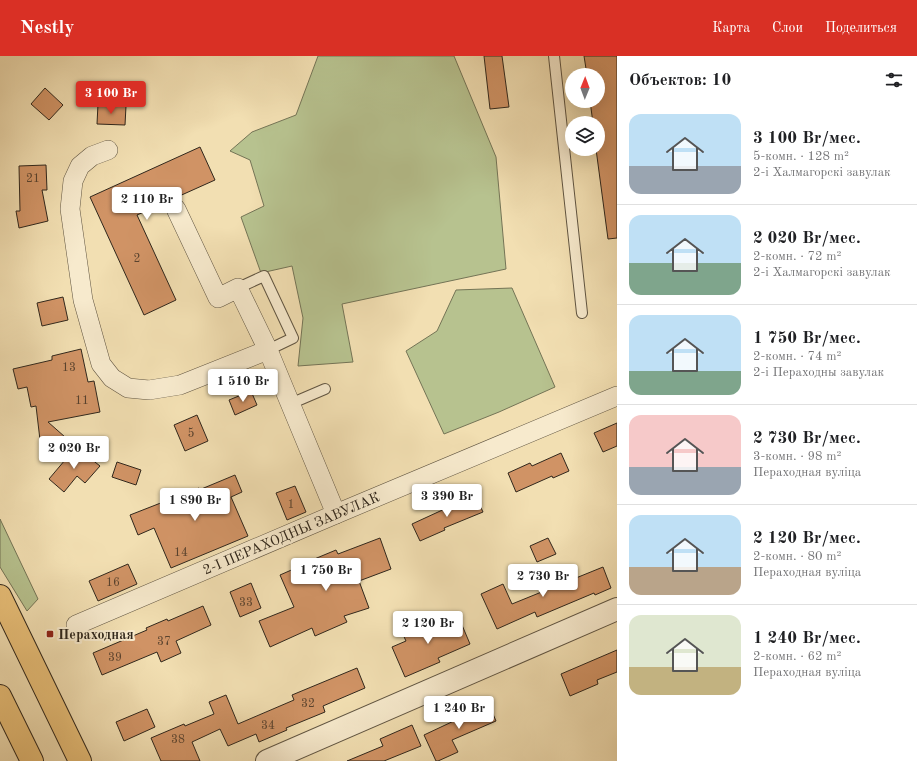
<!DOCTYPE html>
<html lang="ru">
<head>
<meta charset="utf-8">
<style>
  body { margin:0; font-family:"Old Standard TT",serif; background:#f2f2f2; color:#202124; height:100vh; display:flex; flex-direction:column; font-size:15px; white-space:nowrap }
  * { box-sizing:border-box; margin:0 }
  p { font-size:13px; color:#757577 }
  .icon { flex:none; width:22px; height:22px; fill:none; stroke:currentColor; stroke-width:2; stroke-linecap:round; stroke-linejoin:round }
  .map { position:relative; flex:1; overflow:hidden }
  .panel { display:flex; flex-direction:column; background:#fff; width:300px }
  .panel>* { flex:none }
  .needle { width:26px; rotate:1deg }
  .buttons { position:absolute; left:565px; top:12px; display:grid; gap:8px }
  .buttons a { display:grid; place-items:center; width:40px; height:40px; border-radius:50%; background:#fff; box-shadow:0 4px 16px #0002; font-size:20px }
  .price { position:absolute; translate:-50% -34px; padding:0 9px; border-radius:4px; background:#fff; color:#222; font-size:13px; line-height:26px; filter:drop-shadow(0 1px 2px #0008) }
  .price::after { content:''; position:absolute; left:50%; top:24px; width:12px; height:9px; margin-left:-6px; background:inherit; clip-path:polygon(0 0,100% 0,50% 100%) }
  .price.selected { background:#d93025; color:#fff }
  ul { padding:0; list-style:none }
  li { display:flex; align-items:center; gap:12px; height:100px; padding:0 12px }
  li+li { border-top:1px solid #e0e0e0 }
  li span { display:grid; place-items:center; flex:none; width:112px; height:80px; border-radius:12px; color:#555 }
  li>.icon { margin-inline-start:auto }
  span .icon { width:48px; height:48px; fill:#fffc; stroke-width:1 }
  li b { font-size:17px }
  h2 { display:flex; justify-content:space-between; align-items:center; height:48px; padding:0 12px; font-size:17px }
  header { display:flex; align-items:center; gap:24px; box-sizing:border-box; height:56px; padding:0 20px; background:#d93025; color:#fff }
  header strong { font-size:19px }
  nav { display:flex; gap:22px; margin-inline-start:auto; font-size:14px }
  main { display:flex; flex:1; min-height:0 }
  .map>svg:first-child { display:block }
</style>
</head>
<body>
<header>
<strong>Nestly</strong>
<nav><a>Карта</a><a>Слои</a><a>Поделиться</a></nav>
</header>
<main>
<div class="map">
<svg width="617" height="705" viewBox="0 0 617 705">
  <rect width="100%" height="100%" fill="#f2dfb2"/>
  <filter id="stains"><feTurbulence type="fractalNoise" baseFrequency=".005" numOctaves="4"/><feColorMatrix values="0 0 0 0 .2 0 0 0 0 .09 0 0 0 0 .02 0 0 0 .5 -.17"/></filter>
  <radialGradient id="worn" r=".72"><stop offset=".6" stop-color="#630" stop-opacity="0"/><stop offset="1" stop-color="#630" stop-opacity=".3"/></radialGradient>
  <!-- green -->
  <g fill="#b7c28f" stroke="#747456">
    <polygon points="318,0 454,0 496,101 506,213 342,248 353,306 298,310 303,262 292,210 261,217 241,161 264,150 250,104 230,95 252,76 296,59"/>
    <polygon points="512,232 555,331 499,356 444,378 406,295 437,275 456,234"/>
    <polygon points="0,463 38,543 27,555 0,511"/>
  </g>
  <!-- building -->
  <g fill="#d09365" stroke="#30271c">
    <polygon points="484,0 502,0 509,51 490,53"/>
    <polygon points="584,0 617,0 617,182 608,183 596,93 598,93 598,67 593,67 590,45 598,45 598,19 587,19"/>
    <polygon points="45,32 63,49 49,64 31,48"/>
    <polygon points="98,48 126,50 125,69 97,68"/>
    <polygon points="200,91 215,124 137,159 176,244 144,259 90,141"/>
    <polygon points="46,109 47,134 42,134 48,165 19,172 16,155 20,155 19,110"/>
    <polygon points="63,241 68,264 42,270 37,247"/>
    <polygon points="81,293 88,326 94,325 100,356 48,366 65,381 40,384 36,350 31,351 27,331 18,333 13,313 52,304 52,300"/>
    <polygon points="251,335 257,349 235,359 229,344"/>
    <polygon points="197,359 208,385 185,395 174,369"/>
    <polygon points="617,367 617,390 603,396 594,377"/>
    <polygon points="76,391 100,410 85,427 77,420 64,436 49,423"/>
    <polygon points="561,397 569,415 553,422 552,420 516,436 508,417 530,407 532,410"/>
    <polygon points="117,406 141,414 136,429 112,421"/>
    <polygon points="235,419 242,436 231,441 248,480 171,512 154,472 138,479 130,459 199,432 199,434"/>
    <polygon points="295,430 306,456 287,464 276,437"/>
    <polygon points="475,439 483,456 444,472 445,474 420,485 412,468"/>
    <polygon points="380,482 391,513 359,525 369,552 344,560 347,566 315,580 312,572 270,591 259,565 294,551 280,519 312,505 312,504 336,494 338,498"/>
    <polygon points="548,482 556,498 537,506 530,490"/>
    <polygon points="128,508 137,528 98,545 89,525"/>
    <polygon points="603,511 611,532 595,539 594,537 537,561 535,556 497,573 481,538 503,528 512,548"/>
    <polygon points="251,527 261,552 240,561 230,536"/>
    <polygon points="203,550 211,569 176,585 181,597 161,606 157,596 102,619 93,597 147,574 146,572 167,563 168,565"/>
    <polygon points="459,562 470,588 438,602 440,606 405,621 392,591 406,585 400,572 421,563 426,575"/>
    <polygon points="617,594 617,616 597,624 598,628 570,640 561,618"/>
    <polygon points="357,612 365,632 323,650 325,656 286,672 287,674 259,686 256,678 228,690 220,673 192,686 200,705 161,705 151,682 184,668 185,670 214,658 209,646 226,639 238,668 294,644 292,639"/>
    <polygon points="487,644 496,665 452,684 458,696 438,705 436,705 424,679 458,663 456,657"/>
    <polygon points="147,653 155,671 124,685 116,666"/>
    <polygon points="412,669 421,690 384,705 347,705 383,690 380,683"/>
  </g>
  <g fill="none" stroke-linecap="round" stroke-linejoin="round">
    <!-- service casing -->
    <g stroke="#605542" stroke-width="12">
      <g id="service">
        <polyline points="554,0 582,257"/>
        <polyline points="238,232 264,220 293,282 268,294"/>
        <polyline points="290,348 325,333"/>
      </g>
    </g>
    <!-- minor casing -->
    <g stroke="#605542" stroke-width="20">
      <g id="minor">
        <polyline points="108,94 92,100 80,110 73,125 70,153 83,244 101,308 112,322 128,332 149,334 180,329 268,294"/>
        <polyline points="176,153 218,242 238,232 268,294 336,458"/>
        <polyline points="76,569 336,458 617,340"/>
      </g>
    </g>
    <!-- tertiary casing -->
    <g stroke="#605542" stroke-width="24">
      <polyline id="tertiary" points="267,705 617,553"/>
    </g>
    <!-- primary casing -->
    <g stroke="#30271c" stroke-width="24">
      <g id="primary">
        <polyline points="0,540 80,705"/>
        <polyline points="0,640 32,705"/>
      </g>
    </g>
    <!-- service -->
    <use href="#service" stroke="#f7eacd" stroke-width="10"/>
    <!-- minor -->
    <use href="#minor" stroke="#f7eacd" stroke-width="19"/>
    <!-- tertiary -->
    <use href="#tertiary" stroke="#f7eacd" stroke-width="22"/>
    <!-- primary -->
    <use href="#primary" stroke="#e9c079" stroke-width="22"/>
  </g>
  <!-- markers -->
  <rect fill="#8f2418" stroke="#f7eacd" stroke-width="1.5" x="46" y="574" width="8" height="8" rx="2"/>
  <g text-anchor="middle" stroke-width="4" stroke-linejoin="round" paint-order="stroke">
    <!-- number labels -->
    <g font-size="12" fill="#58422e">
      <text x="33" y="126">21</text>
      <text x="137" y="206">2</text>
      <text x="69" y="315">13</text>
      <text x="82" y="348">11</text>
      <text x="191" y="381">5</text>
      <text x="291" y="452">1</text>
      <text x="181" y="500">14</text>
      <text x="113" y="530">16</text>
      <text x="246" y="550">33</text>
      <text x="164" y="589">37</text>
      <text x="115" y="605">39</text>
      <text x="308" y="651">32</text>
      <text x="268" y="673">34</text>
      <text x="178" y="687">38</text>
    </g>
    <!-- street labels -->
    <g font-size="14" fill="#30271c" stroke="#f7eacd">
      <text transform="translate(291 477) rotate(-23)" y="5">2-І ПЕРАХОДНЫ ЗАВУЛАК</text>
    </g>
    <!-- poi labels -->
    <g font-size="14" font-weight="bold" fill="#30271c" stroke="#f7eacd" text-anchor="start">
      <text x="58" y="583">Пераходная</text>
    </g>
  </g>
  <rect width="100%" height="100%" filter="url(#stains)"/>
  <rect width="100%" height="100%" fill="url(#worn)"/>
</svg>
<div class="buttons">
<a><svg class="needle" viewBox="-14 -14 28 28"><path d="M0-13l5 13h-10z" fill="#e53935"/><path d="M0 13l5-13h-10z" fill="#757577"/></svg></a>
<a><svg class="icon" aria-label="layers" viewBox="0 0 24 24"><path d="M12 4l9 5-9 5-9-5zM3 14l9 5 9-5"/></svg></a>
</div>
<b class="price selected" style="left:111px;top:59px">3 100 Br</b>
<b class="price" style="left:147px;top:165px">2 110 Br</b>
<b class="price" style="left:243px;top:347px">1 510 Br</b>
<b class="price" style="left:74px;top:414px">2 020 Br</b>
<b class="price" style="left:447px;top:462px">3 390 Br</b>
<b class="price" style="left:195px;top:466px">1 890 Br</b>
<b class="price" style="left:326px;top:536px">1 750 Br</b>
<b class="price" style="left:543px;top:542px">2 730 Br</b>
<b class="price" style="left:428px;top:589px">2 120 Br</b>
<b class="price" style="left:459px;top:674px">1 240 Br</b>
</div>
<section class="panel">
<h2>Объектов: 10<svg class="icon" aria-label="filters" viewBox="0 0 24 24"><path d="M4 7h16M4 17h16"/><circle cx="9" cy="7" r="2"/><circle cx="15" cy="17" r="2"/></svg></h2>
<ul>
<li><span style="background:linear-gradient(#bfe0f5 65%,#9aa5b1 0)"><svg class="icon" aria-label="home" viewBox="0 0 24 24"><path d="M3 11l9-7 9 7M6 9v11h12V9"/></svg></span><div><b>3 100 Br/мес.</b><p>5-комн. · 128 m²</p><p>2-і Халмагорскі завулак</p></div></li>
<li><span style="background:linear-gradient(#bfe0f5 60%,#7fa58c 0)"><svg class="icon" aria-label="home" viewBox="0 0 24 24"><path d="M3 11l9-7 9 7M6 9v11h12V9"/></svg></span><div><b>2 020 Br/мес.</b><p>2-комн. · 72 m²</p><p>2-і Халмагорскі завулак</p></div></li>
<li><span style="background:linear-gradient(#bfe0f5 70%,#7fa58c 0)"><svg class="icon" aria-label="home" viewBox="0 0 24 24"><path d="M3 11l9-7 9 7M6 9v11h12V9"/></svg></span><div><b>1 750 Br/мес.</b><p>2-комн. · 74 m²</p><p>2-і Пераходны завулак</p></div></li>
<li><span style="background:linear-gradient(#f6c9c9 65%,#9aa5b1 0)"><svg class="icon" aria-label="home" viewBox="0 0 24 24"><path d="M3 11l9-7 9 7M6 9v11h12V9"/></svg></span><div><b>2 730 Br/мес.</b><p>3-комн. · 98 m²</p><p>Пераходная вуліца</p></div></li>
<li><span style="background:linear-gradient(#bfe0f5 65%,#b9a48a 0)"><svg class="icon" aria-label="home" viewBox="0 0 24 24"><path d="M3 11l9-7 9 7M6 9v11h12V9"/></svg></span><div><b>2 120 Br/мес.</b><p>2-комн. · 80 m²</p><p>Пераходная вуліца</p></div></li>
<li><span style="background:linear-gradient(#dfe7d0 65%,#c2b280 0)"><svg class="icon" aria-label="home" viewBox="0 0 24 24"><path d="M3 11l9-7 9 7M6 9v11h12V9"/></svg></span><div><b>1 240 Br/мес.</b><p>2-комн. · 62 m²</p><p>Пераходная вуліца</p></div></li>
</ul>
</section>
</main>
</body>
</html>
